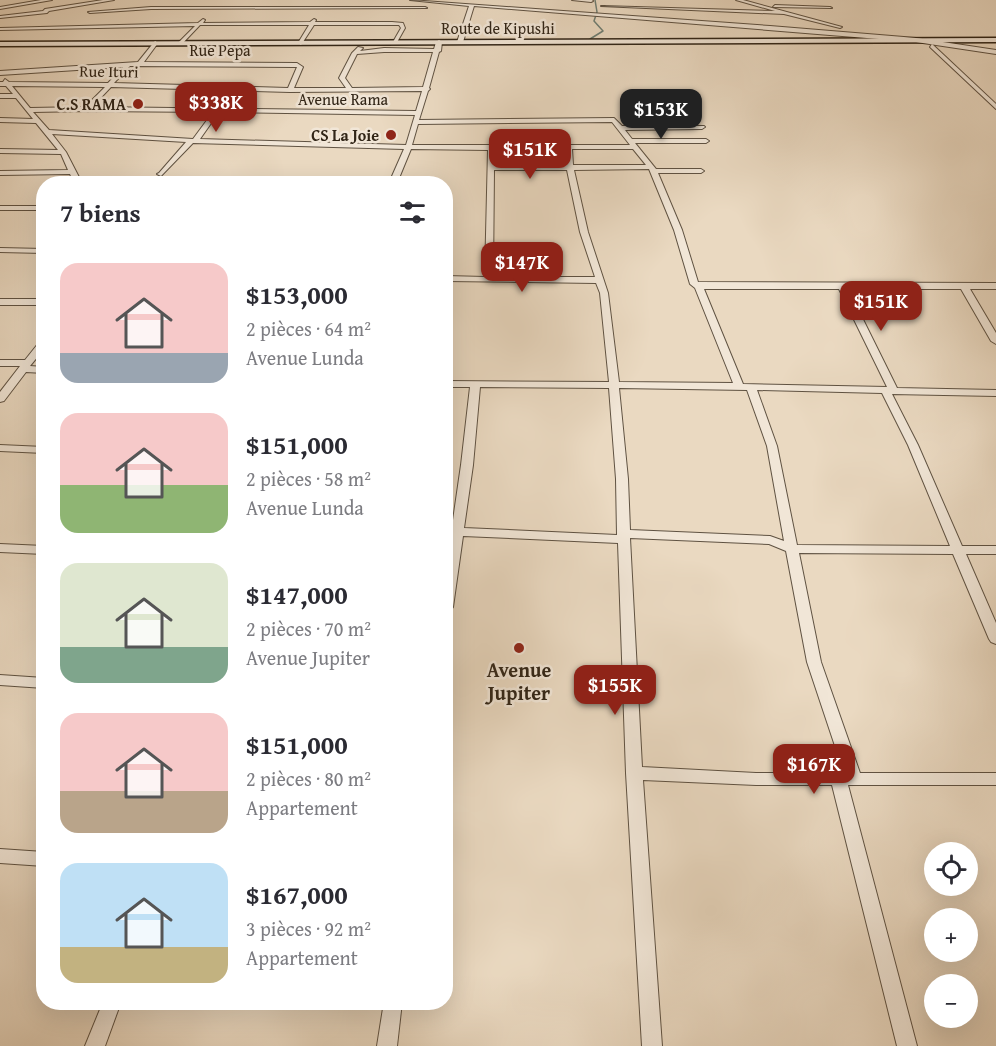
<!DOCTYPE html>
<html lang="fr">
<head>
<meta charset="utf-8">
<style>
  body { margin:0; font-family:"Gentium Book Plus",serif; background:#f2f2f3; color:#2b2b33; height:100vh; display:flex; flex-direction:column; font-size:22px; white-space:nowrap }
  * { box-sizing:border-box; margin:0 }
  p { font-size:20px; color:#7c7c81 }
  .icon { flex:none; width:33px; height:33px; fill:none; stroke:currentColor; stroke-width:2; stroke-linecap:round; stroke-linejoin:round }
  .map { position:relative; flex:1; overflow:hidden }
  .side { position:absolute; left:36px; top:176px; width:417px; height:834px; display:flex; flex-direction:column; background:#fff; border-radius:24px; box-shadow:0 6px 24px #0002 }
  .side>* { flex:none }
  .fabs { position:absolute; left:924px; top:842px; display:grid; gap:12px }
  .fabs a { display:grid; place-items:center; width:54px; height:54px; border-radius:50%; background:#fff; box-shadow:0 6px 24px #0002; font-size:30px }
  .price { position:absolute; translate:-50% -51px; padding:0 14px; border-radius:12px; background:#8f2418; color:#fff; font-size:20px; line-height:39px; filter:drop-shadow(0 2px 3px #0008) }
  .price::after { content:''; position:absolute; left:50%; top:36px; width:18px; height:14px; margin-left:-9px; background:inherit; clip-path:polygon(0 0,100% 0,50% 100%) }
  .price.current { background:#222; color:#fff }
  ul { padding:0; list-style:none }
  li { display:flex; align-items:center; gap:18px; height:150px; padding:0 24px }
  li span { display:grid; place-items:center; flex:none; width:168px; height:120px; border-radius:18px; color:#555 }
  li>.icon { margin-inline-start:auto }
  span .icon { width:72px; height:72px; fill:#fffc; stroke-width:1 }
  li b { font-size:26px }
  h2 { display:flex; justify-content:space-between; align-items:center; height:72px; padding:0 24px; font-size:26px }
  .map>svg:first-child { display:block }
</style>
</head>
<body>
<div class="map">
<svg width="996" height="1046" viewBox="0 0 996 1046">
  <rect width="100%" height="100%" fill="#ead9c1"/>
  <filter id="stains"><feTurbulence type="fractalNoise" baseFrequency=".00333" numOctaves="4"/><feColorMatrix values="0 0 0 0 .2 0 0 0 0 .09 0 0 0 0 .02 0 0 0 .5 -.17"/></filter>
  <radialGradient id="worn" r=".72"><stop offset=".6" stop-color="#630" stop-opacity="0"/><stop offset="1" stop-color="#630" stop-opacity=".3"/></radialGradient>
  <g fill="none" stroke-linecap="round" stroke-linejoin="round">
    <!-- stream -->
    <polyline stroke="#6f7e74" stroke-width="1.5" points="590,39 603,31 594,21 597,12 595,0"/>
    <!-- street casing -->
    <g stroke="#5f5242" stroke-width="2">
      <g id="street">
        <polygon points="41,0 52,0 0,9 0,7"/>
        <polygon points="103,0 114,0 49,11 47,13 0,18 0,16 43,11 45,9"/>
        <polygon points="410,0 770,26 916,38 996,50 996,54 916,42 474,6 463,42 460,44 457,42 469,6"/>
        <polygon points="572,0 592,0 593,1 591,2"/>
        <polygon points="736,0 743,0 842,27 840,28 784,14 601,6 775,11"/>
        <polygon points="775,5 830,7 832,8 773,7"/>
        <polygon points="151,7 425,7 427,8 151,9 90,13 88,12"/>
        <polygon points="203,19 205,20 203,23 310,22 314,19 316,20 315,22 392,22 403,23 405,28 396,44 393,42 401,28 399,25 314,25 301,45 298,43 309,25 200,25 181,45 179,42 195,26 0,30 0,28 198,23"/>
        <path d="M 439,40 L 442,42 L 441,51 L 439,52 L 429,88 L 430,89 L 428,91 L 419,120 L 614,118 L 622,126 L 704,126 L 705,127 L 702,129 L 625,130 L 632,139 L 706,139 L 709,141 L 706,143 L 635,143 L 656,169 L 701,169 L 704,171 L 701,173 L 658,173 L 682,230 L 698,282 L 996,283 L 996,289 L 970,289 L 996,333 L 996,344 L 991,341 L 961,289 L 848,289 L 897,388 L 996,390 L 996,396 L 892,394 L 918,445 L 962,546 L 996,546 L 996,554 L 966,554 L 996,623 L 996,644 L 991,642 L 989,639 L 953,554 L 799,553 L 821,662 L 860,773 L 996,773 L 996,785 L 848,785 L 917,1046 L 897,1046 L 832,785 L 756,785 L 643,780 L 662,1046 L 642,1046 L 626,773 L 618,543 L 463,536 L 453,607 L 451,610 L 446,611 L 446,568 L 451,535 L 446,535 L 446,527 L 452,527 L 461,465 L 470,387 L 446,387 L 446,381 L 609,382 L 600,293 L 596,283 L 446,281 L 446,276 L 485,277 L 488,150 L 411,149 L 397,183 L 389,183 L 404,149 L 193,143 L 161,176 L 157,174 L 159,173 L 186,142 L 52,134 L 66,152 L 82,183 L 74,183 L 70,174 L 0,175 L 0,171 L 68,170 L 61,154 L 0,153 L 0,149 L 58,150 L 36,123 L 0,122 L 0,118 L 33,119 L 16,98 L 0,98 L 0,94 L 13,94 L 6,86 L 0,86 L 0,82 L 3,82 L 5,79 L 9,82 L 108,83 L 123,67 L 0,75 L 0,71 L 138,62 L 155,41 L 158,43 L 144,62 L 297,63 L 303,67 L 294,88 L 346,88 L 339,78 L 352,53 L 358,47 L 363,48 L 360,51 L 384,48 L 434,49 L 436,42 ZM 384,52 L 433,52 L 423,87 L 352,88 L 345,78 L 357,54 ZM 130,66 L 296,67 L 297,67 L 288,88 L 114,83 ZM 12,86 L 105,87 L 85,107 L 30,108 ZM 111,87 L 290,92 L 422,91 L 416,111 L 92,107 ZM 87,111 L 213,112 L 193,139 L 49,130 L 33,112 ZM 219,112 L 415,115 L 406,145 L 200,139 ZM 612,122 L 630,145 L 412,145 L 418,124 ZM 572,149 L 633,149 L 646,165 L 573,165 ZM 494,150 L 566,150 L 566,165 L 494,166 ZM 649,169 L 674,230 L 690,284 L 695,288 L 733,383 L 619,382 L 608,293 L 588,232 L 574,170 ZM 494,170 L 567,170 L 580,232 L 595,277 L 493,277 ZM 704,289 L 839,289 L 887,387 L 743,384 ZM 480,387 L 609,388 L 616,479 L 617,535 L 464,528 L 473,465 ZM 619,388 L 747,390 L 767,446 L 784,541 L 770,536 L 630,530 L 628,479 ZM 757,390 L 882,393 L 908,445 L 950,546 L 797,545 L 777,446 ZM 630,538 L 769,544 L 786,551 L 807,662 L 844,773 L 756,773 L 642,767 Z"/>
        <polygon points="932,44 996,104 996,109 930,47"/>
        <rect x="0" y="206" width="44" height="4"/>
        <polygon points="0,248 44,249 44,253 0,252"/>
        <rect x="0" y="299" width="44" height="6"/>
        <polygon points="44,339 44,349 30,366 44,367 44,373 26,372 4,401 0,402 0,392 20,366 0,366 0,360 25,360 41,340"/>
        <polygon points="0,445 44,447 44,453 0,451"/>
        <polygon points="0,544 44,546 44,554 0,552"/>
        <polygon points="0,675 44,678 44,688 0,685"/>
        <polygon points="0,849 44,852 44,866 0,863"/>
        <polygon points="103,1002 121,1002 105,1046 85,1046"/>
        <polygon points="384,1002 402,1002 397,1046 377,1046"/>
      </g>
    </g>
    <!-- secondary casing -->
    <g stroke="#312517" stroke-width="3">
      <polygon id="secondary" points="996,38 996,42 0,46 0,42"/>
    </g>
    <!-- street -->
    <use href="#street" fill="#f1e6d7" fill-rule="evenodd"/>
    <!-- secondary -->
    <use href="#secondary" fill="#f1e6d7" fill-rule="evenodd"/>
  </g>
  <!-- markers -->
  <g fill="#8f2418" stroke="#f1e6d7" stroke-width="2">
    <circle cx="138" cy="104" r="6"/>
    <circle cx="391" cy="135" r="6"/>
    <circle cx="519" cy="648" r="6"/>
  </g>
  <g text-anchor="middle" stroke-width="5" stroke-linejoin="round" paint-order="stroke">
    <!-- far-street labels -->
    <g font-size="16" fill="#312517" stroke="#f1e6d7">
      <text x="498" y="34">Route de Kipushi</text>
      <text x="220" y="56">Rue Pepa</text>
      <text transform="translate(109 71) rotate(1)" y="6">Rue Ituri</text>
      <text x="343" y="105">Avenue Rama</text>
    </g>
    <!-- far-poi labels -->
    <g font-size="16" font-weight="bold" fill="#312517" stroke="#f1e6d7" text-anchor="end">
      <text x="126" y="110">C.S RAMA</text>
      <text x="379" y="141">CS La Joie</text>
    </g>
    <!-- poi labels -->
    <g font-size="20" font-weight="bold" fill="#312517" stroke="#f1e6d7">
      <text x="519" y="677">Avenue<tspan x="519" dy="23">Jupiter</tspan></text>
    </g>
  </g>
  <rect width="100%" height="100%" filter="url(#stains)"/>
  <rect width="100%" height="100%" fill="url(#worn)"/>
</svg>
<div class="fabs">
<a><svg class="icon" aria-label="locate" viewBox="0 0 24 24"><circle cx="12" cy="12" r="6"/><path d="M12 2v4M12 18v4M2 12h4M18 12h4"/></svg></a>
<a>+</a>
<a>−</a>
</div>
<b class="price" style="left:216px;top:133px">$338K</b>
<b class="price current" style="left:661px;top:140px">$153K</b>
<b class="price" style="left:530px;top:180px">$151K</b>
<b class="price" style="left:522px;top:293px">$147K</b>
<b class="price" style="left:881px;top:332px">$151K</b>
<b class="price" style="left:615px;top:716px">$155K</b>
<b class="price" style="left:814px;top:795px">$167K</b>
<section class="side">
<h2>7 biens<svg class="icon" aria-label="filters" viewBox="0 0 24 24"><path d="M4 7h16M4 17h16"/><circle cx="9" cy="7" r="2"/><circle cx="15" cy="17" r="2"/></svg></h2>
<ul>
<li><span style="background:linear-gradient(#f6c9c9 75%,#9aa5b1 0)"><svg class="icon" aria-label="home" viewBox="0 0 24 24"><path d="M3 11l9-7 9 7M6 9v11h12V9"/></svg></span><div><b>$153,000</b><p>2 pièces · 64 m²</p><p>Avenue Lunda</p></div></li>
<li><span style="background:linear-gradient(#f6c9c9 60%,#8fb573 0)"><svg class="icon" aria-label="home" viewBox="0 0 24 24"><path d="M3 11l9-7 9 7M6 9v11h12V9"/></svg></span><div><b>$151,000</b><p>2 pièces · 58 m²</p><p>Avenue Lunda</p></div></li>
<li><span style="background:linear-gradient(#dfe7d0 70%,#7fa58c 0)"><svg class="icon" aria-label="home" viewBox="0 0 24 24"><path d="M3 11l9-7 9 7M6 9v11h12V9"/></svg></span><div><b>$147,000</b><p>2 pièces · 70 m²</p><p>Avenue Jupiter</p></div></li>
<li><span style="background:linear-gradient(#f6c9c9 65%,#b9a48a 0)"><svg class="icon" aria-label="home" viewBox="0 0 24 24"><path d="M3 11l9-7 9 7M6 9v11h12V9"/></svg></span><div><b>$151,000</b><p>2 pièces · 80 m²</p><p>Appartement</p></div></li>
<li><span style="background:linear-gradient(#bfe0f5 70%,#c2b280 0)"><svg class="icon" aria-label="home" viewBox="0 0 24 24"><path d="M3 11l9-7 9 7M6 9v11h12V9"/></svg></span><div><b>$167,000</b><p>3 pièces · 92 m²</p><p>Appartement</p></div></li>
</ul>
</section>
</div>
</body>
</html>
